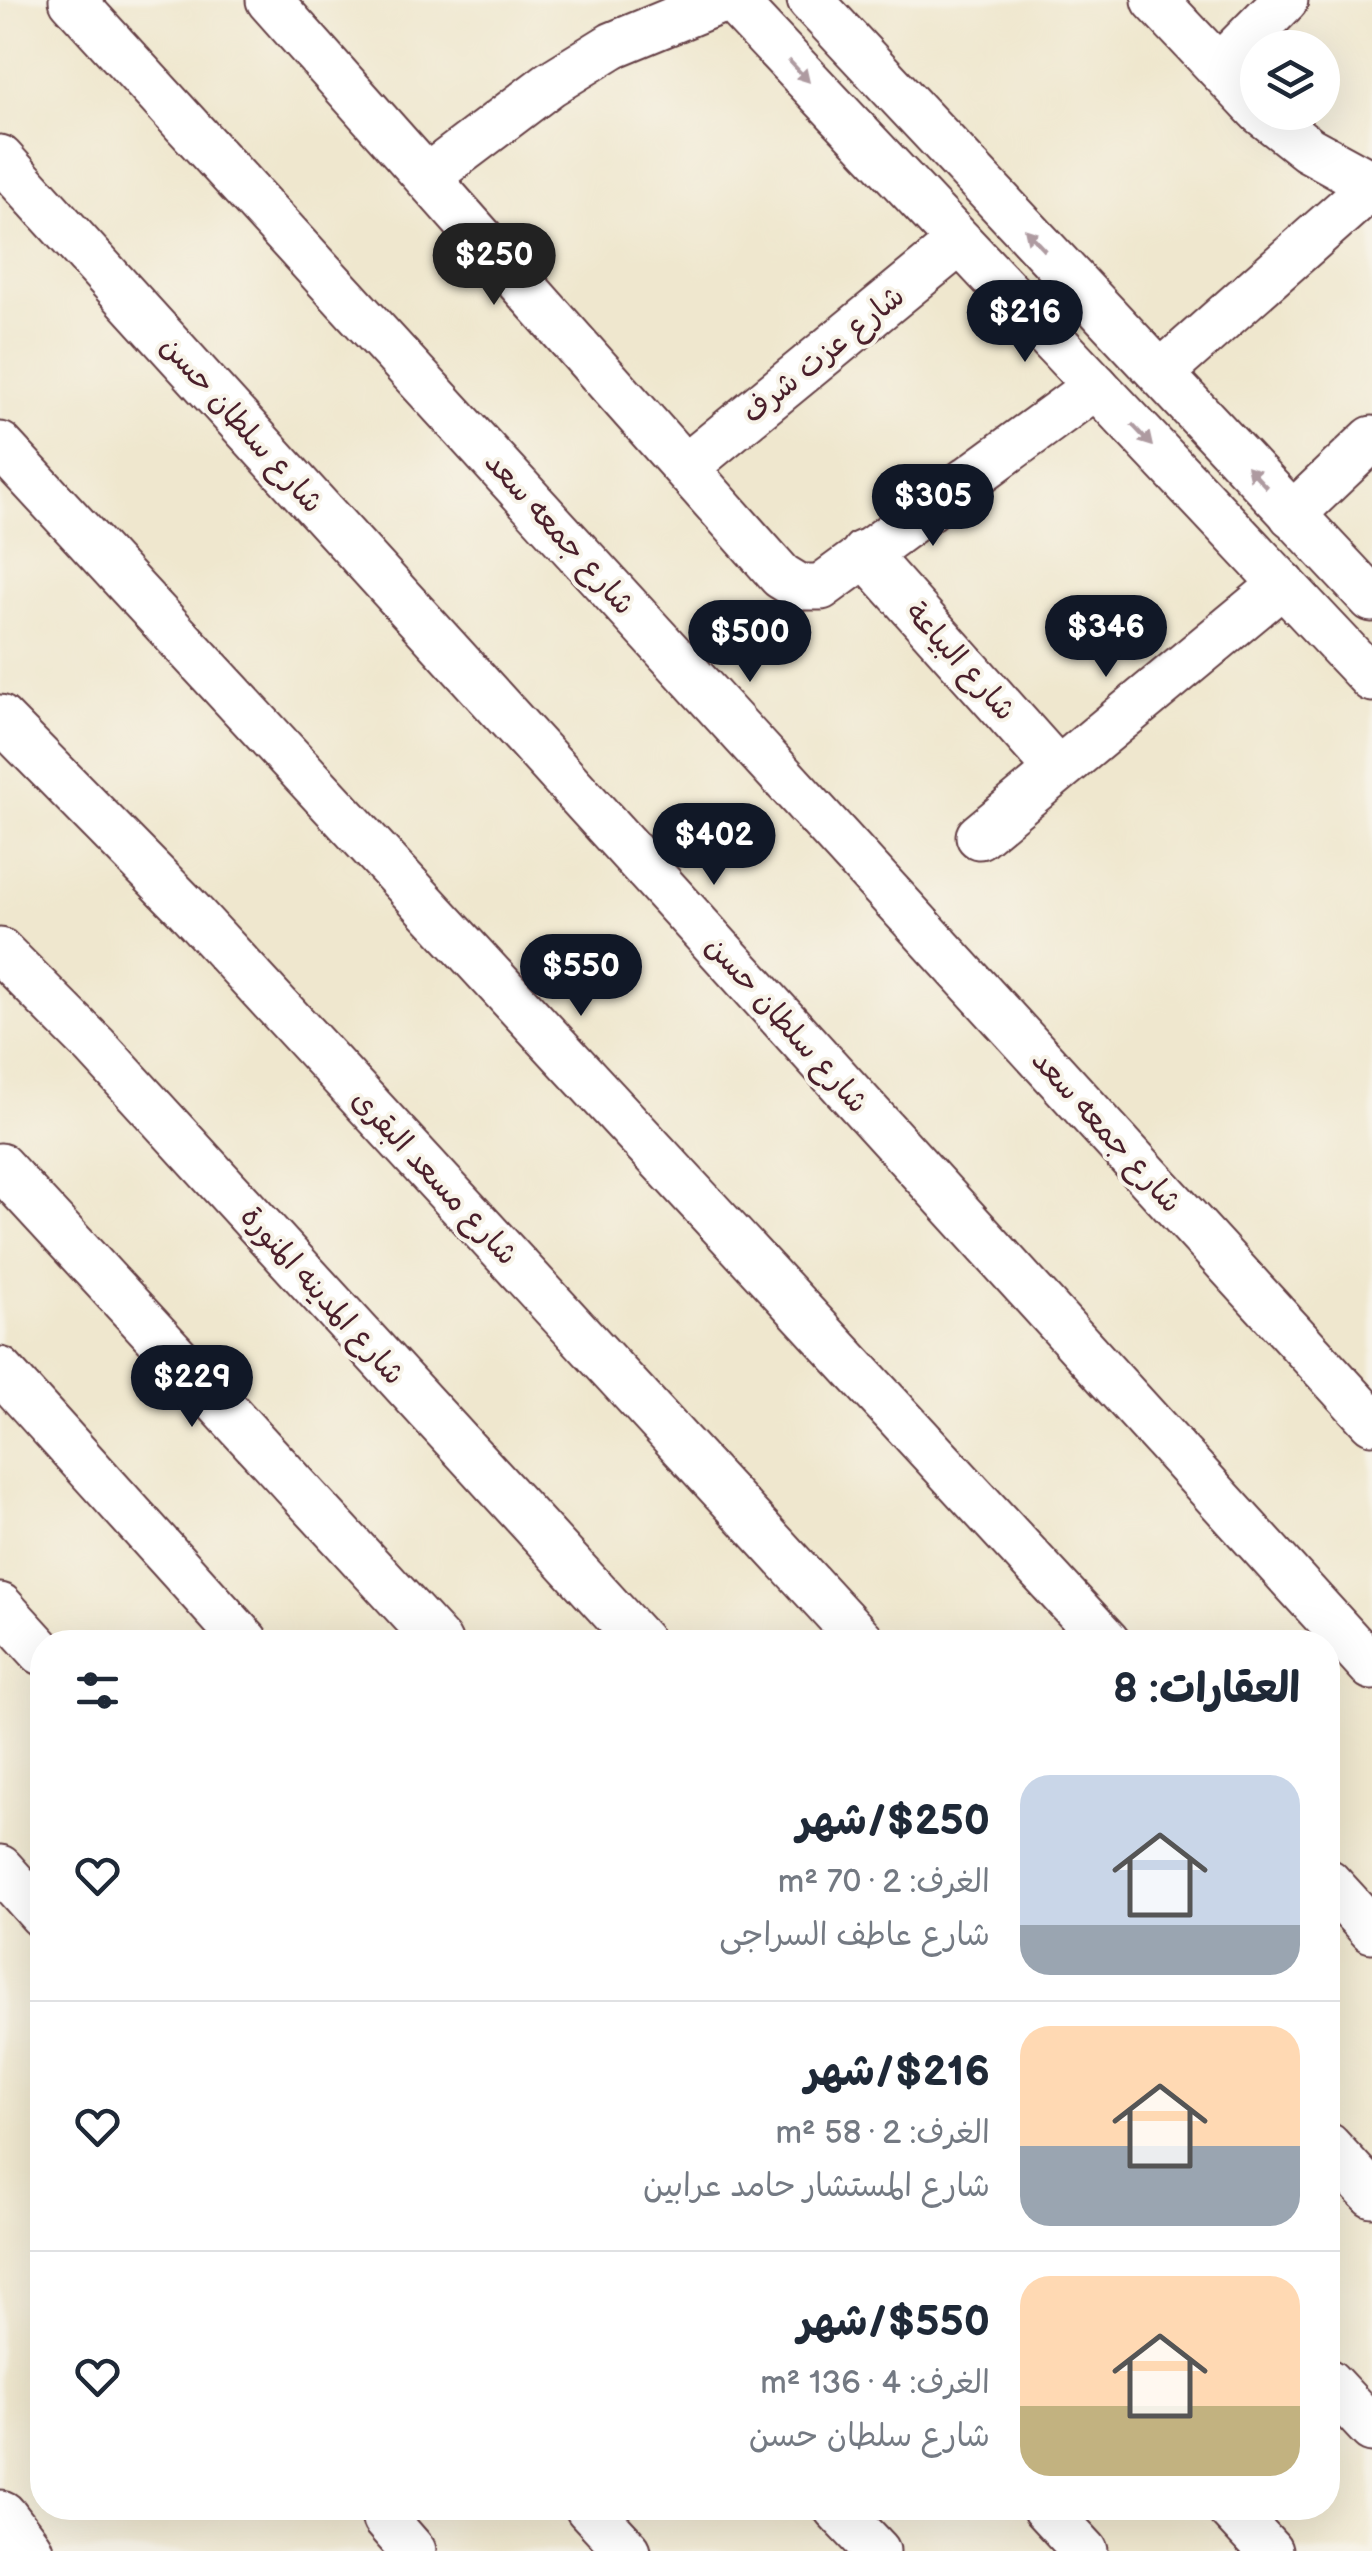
<!DOCTYPE html>
<html lang="ar">
<head>
<meta charset="utf-8">
<style>
  body { margin:0; font-family:"Balsamiq Sans","Playpen Sans Arabic",sans-serif; background:#f2f2f3; color:#1f2937; direction:rtl; height:100vh; display:flex; flex-direction:column; font-size:38px; white-space:nowrap }
  * { box-sizing:border-box; margin:0 }
  p { font-size:32px; color:#747a83 }
  .icon { flex:none; width:55px; height:55px; fill:none; stroke:currentColor; stroke-width:2; stroke-linecap:round; stroke-linejoin:round }
  .map { position:relative; flex:1; overflow:hidden; direction:ltr }
  .details { position:absolute; left:30px; top:1630px; width:1310px; height:890px; display:flex; flex-direction:column; background:#fff; border-radius:40px; box-shadow:0 10px 40px #0002; direction:rtl }
  .details>* { flex:none }
  .fabs { position:absolute; left:1240px; top:30px; display:grid; gap:20px }
  .fabs a { display:grid; place-items:center; width:100px; height:100px; border-radius:50%; background:#fff; box-shadow:0 10px 40px #0002; font-size:50px }
  .price { position:absolute; translate:-50% -85px; padding:0 22px; border-radius:35px; background:#111827; color:#fff; font-size:32px; line-height:65px; filter:drop-shadow(0 2px 5px #0008) }
  .price::after { content:''; position:absolute; left:50%; top:60px; width:30px; height:22px; margin-left:-15px; background:inherit; clip-path:polygon(0 0,100% 0,50% 100%) }
  .price.selected { background:#222; color:#fff }
  ul { padding:0; list-style:none }
  li { display:flex; align-items:center; gap:30px; height:250px; padding:0 40px }
  li+li { border-top:2px solid #e0e1e3 }
  li span { display:grid; place-items:center; flex:none; width:280px; height:200px; border-radius:30px; color:#555 }
  li>.icon { margin-inline-start:auto }
  span .icon { width:120px; height:120px; fill:#fffc; stroke-width:1 }
  li b { font-size:42px }
  h2 { display:flex; justify-content:space-between; align-items:center; height:120px; padding:0 40px; font-size:42px }
  .map>svg:first-child { display:block }
</style>
</head>
<body>
<div class="map">
<svg width="1372" height="2551" viewBox="0 0 1372 2551">
  <rect width="100%" height="100%" fill="#f7f3e8"/>
  <filter id="ink" filterUnits="userSpaceOnUse"><feTurbulence type="fractalNoise" baseFrequency=".01" numOctaves="2"/><feDisplacementMap in="SourceGraphic" scale="20" xChannelSelector="R" yChannelSelector="G"/><feConvolveMatrix kernelMatrix="1 2 1 2 8 2 1 2 1" color-interpolation-filters="sRGB"/></filter>
  <filter id="wash" filterUnits="userSpaceOnUse"><feTurbulence type="fractalNoise" baseFrequency=".0048" numOctaves="4" result="noise"/><feDisplacementMap in="SourceGraphic" scale="40" xChannelSelector="R" yChannelSelector="G"/><feGaussianBlur stdDeviation="2.25" result="paint"/><feColorMatrix in="noise" values="0 0 0 0 0 0 0 0 0 0 0 0 0 0 0 0 0 1.4 0 .05"/><feComposite in="paint" operator="in"/></filter>
  <g filter="url(#wash)">
    <rect width="100%" height="100%" fill="#efe7ce"/>
  </g>
  <g filter="url(#ink)">
    <g fill="none" stroke-linecap="round" stroke-linejoin="round">
      <!-- minor casing -->
      <g stroke="#633d43" stroke-width="49">
        <g id="minor">
          <polyline points="72,0 1372,1421"/>
          <polyline points="269,0 781,576 799,587 821,587 1096,386"/>
          <polyline points="732,0 1372,679"/>
          <polyline points="810,0 1372,599"/>
          <polyline points="1155,0 1258,109"/>
          <polyline points="1219,67 1285,0"/>
          <polyline points="1261,112 1308,149 1372,184"/>
          <polyline points="0,158 1372,1667"/>
          <polyline points="427,177 550,84 613,45 722,0"/>
          <polyline points="1161,373 1372,186"/>
          <polyline points="0,445 1107,1642"/>
          <polyline points="686,467 960,242"/>
          <polyline points="1292,515 1372,439"/>
          <polyline points="864,553 1057,769"/>
          <polyline points="0,718 185,906 863,1642"/>
          <polyline points="979,836 1283,584"/>
          <polyline points="0,951 95,1046 641,1642"/>
          <polyline points="0,1166 439,1642"/>
          <polyline points="0,1370 246,1642"/>
          <polyline points="0,1606 42,1652"/>
          <polyline points="0,1868 42,1915"/>
          <polyline points="1328,1882 1372,1930"/>
          <polyline points="1328,2146 1372,2194"/>
          <polyline points="1328,2382 1372,2429"/>
          <polyline points="588,2508 628,2551"/>
          <polyline points="836,2508 877,2551"/>
          <polyline points="1045,2508 1085,2551"/>
          <polyline points="1229,2508 1269,2551"/>
          <polyline points="385,2519 413,2551"/>
        </g>
      </g>
      <!-- highway casing -->
      <g stroke="#633d43" stroke-width="59">
        <polyline id="highway" points="0,2518 25,2551"/>
      </g>
      <!-- minor -->
      <use href="#minor" stroke="#fff" stroke-width="45"/>
      <!-- highway -->
      <use href="#highway" stroke="#fff" stroke-width="55"/>
    </g>
    <!-- one-way arrows -->
    <defs><path id="oneway-solid" d="M-6-.8H1V-3.2L6.5 0L1 3.2V.8H-6Z" transform="scale(2.5)"/></defs>
    <g fill="#ae9aa0">
      <use href="#oneway-solid" transform="translate(799 71) rotate(47)"/>
      <use href="#oneway-solid" transform="translate(1035 240) rotate(-133)"/>
      <use href="#oneway-solid" transform="translate(1142 435) rotate(47)"/>
      <use href="#oneway-solid" transform="translate(1257 477) rotate(-133)"/>
    </g>
  </g>
  <g text-anchor="middle" stroke-width="8" stroke-linejoin="round" paint-order="stroke">
    <!-- street labels -->
    <g font-size="30" fill="#4a1f2b" stroke="#f7f3e8">
      <text transform="translate(823 354) rotate(-39)" y="10">شارع عزت شرف</text>
      <text transform="translate(242 424) rotate(48)" y="10">شارع سلطان حسن</text>
      <text transform="translate(560 533) rotate(48)" y="10">شارع جمعه سعد</text>
      <text transform="translate(961 661) rotate(48)" y="10">شارع البياعة</text>
      <text transform="translate(787 1024) rotate(48)" y="10">شارع سلطان حسن</text>
      <text transform="translate(1107 1131) rotate(48)" y="10">شارع جمعه سعد</text>
      <text transform="translate(435 1177) rotate(47)" y="10">شارع مسعد البقرى</text>
      <text transform="translate(323 1295) rotate(48)" y="10">شارع المدينه المنورة</text>
    </g>
  </g>
</svg>
<div class="fabs">
<a><svg class="icon" aria-label="layers" viewBox="0 0 24 24"><path d="M12 4l9 5-9 5-9-5zM3 14l9 5 9-5"/></svg></a>
</div>
<b class="price selected" style="left:494px;top:308px">$250</b>
<b class="price" style="left:1025px;top:365px">$216</b>
<b class="price" style="left:933px;top:549px">$305</b>
<b class="price" style="left:1106px;top:680px">$346</b>
<b class="price" style="left:750px;top:685px">$500</b>
<b class="price" style="left:714px;top:888px">$402</b>
<b class="price" style="left:581px;top:1019px">$550</b>
<b class="price" style="left:192px;top:1430px">$229</b>
<section class="details">
<h2>العقارات: 8<svg class="icon" aria-label="filters" viewBox="0 0 24 24"><path d="M4 7h16M4 17h16"/><circle cx="9" cy="7" r="2"/><circle cx="15" cy="17" r="2"/></svg></h2>
<ul>
<li><span style="background:linear-gradient(#c9d6e8 75%,#9aa5b1 0)"><svg class="icon" aria-label="home" viewBox="0 0 24 24"><path d="M3 11l9-7 9 7M6 9v11h12V9"/></svg></span><div><b>$250/شهر</b><p>الغرف: 2 · 70 m²</p><p>شارع عاطف السراجى</p></div><svg class="icon" aria-label="heart" viewBox="0 0 24 24"><path d="M12 20l-8-8c-3-5 5-10 8-4 3-6 11-1 8 4z"/></svg></li>
<li><span style="background:linear-gradient(#ffd9b3 60%,#9aa5b1 0)"><svg class="icon" aria-label="home" viewBox="0 0 24 24"><path d="M3 11l9-7 9 7M6 9v11h12V9"/></svg></span><div><b>$216/شهر</b><p>الغرف: 2 · 58 m²</p><p>شارع المستشار حامد عرابين</p></div><svg class="icon" aria-label="heart" viewBox="0 0 24 24"><path d="M12 20l-8-8c-3-5 5-10 8-4 3-6 11-1 8 4z"/></svg></li>
<li><span style="background:linear-gradient(#ffd9b3 65%,#c2b280 0)"><svg class="icon" aria-label="home" viewBox="0 0 24 24"><path d="M3 11l9-7 9 7M6 9v11h12V9"/></svg></span><div><b>$550/شهر</b><p>الغرف: 4 · 136 m²</p><p>شارع سلطان حسن</p></div><svg class="icon" aria-label="heart" viewBox="0 0 24 24"><path d="M12 20l-8-8c-3-5 5-10 8-4 3-6 11-1 8 4z"/></svg></li>
</ul>
</section>
</div>
</body>
</html>
